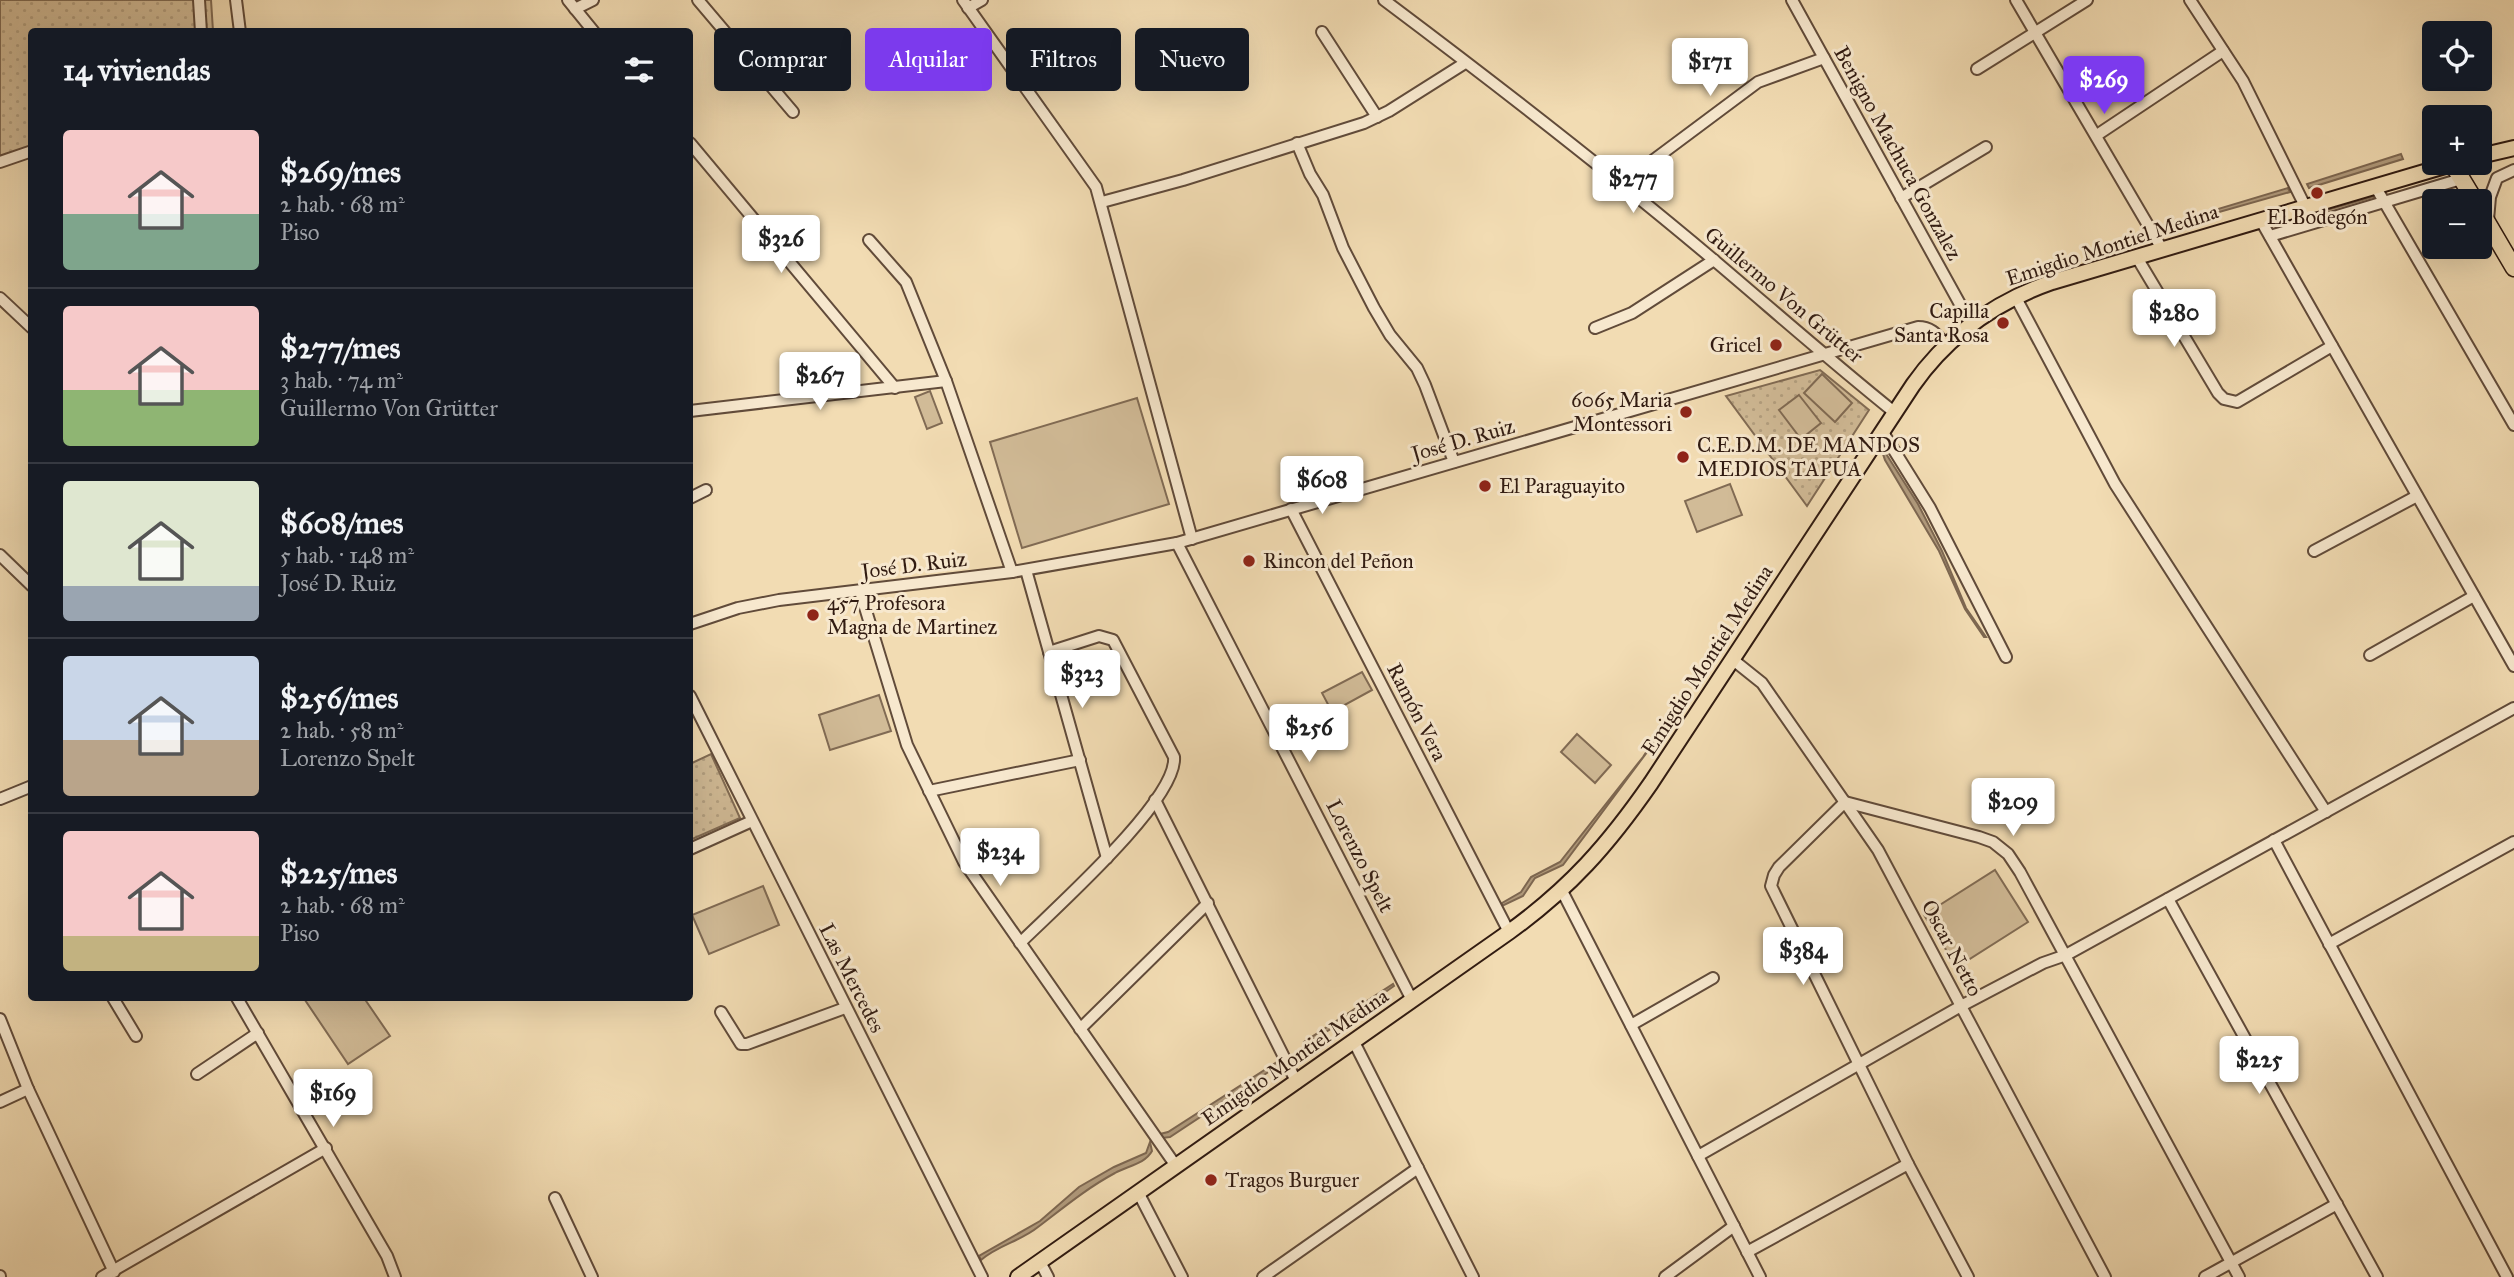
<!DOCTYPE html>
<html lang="es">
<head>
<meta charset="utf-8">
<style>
  body { margin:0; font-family:"IM FELL Great Primer",serif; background:#20242c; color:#f1f3f6; height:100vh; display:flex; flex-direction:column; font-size:26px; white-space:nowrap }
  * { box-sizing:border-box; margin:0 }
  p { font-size:23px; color:#9ea1a6 }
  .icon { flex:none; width:38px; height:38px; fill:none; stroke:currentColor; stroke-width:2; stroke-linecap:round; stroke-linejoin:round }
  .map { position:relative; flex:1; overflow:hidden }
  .details { position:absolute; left:28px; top:28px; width:665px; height:973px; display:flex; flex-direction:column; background:#171b24; border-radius:7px; box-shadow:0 7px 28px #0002 }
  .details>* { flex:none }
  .banner { position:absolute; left:714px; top:28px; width:665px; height:63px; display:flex; gap:14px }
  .controls { position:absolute; left:2422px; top:21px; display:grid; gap:14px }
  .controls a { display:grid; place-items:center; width:70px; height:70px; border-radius:7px; background:#171b24; box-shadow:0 7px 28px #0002; font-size:35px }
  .price { position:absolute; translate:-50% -60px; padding:0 16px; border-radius:7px; background:#fff; color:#222; font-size:23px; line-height:46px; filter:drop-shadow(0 2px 4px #0008) }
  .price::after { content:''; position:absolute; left:50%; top:42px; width:21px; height:16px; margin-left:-10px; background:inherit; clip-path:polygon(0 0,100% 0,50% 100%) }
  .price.selected { background:#7c3aed; color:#fff }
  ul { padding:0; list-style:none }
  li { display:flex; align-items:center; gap:21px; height:175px; padding:0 35px }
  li+li { border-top:2px solid #363941 }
  li span { display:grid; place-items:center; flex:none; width:196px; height:140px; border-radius:7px; color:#555 }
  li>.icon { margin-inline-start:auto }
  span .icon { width:84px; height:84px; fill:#fffc; stroke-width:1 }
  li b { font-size:30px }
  h2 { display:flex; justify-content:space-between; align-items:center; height:84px; padding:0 35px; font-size:30px }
  .pill { padding:0 24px; border-radius:7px; background:#171b24; box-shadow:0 7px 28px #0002; font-size:24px; line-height:63px }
  .pill.selected { background:#7c3aed; color:#fff }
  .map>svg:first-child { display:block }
</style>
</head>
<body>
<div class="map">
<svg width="2514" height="1277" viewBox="0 0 2514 1277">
  <defs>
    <pattern id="grass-dots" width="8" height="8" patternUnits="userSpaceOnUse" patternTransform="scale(1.75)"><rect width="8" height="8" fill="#d1bb97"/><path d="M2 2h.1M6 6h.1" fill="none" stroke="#b4a081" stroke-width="1.8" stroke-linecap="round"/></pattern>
  </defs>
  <rect width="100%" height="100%" fill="#f2dcb3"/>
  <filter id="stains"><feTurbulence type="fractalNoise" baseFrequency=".00286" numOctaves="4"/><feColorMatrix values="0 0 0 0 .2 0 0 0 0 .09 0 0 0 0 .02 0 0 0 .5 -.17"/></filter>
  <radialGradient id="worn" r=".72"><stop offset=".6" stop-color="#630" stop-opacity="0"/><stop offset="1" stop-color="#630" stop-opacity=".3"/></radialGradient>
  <!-- grass -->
  <g fill="url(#grass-dots)" stroke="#816b54" stroke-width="2">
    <polygon points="0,0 211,0 213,31 32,32 31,147 0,157"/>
    <polygon points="2373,197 2375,200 2276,228 2278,224"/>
    <polygon points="1820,370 1869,410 1807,506 1726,396"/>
    <polygon points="711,754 740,818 690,840 690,764"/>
  </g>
  <!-- pitch -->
  <g fill="#d1bb97" stroke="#816b54" stroke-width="2">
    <polygon points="1822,374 1852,403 1835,422 1804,393"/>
    <polygon points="930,391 942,423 927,429 915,397"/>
    <polygon points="1799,395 1821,423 1801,439 1779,410"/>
    <polygon points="1137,398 1169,504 1022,548 990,442"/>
    <polygon points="1730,484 1742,515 1697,532 1685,501"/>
    <polygon points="1362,672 1372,690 1332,712 1322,693"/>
    <polygon points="879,695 891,731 830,750 819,715"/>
    <polygon points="1577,734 1611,765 1595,783 1561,752"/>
    <polygon points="1995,870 2028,922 1957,967 1924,915"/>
    <polygon points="763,886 779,925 709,954 692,915"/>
    <polygon points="308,998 364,998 390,1036 348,1064 305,1000"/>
  </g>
  <!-- water -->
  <g fill="#b09a7c" stroke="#7d6751" stroke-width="2">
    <polygon points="2401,154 2403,159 2309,188 2307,184"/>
    <polygon points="2288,188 2290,192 2159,229 2158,227"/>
    <polygon points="1883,449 1918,504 1942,551 1966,608 1986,637 1984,637 1965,609 1939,551 1885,460 1882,451"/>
    <polygon points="1660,731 1662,732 1563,865 1535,878 1523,896 1502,906 1502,903 1521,892 1531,877 1560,862 1643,757"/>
    <polygon points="1393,984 1394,986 1350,1017 1305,1045 1304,1042"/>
    <polygon points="1280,1060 1282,1063 1170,1137 1162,1138 1160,1134 1168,1132"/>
    <path d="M 1150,1142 L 1152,1151 C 1145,1164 1127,1166 1115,1173 C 1087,1188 1063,1208 1038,1227 C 1021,1241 998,1245 981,1260 L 979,1256 L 1040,1221 L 1079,1187 L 1114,1167 L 1146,1153 Z"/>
  </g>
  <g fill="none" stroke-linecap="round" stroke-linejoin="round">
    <!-- minor casing -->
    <g stroke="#614b3a" stroke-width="14">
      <g id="minor">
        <polyline points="199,0 201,32"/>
        <polyline points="236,0 240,32"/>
        <polyline points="568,0 594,32"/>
        <polyline points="698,0 793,112"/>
        <polyline points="963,0 1096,187 1192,539"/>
        <path d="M 1384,0 C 1496,84 1608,171 1715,261 C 1774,311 1833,363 1894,412"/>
        <polyline points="1792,0 1971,324"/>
        <polyline points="2016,0 2162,249"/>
        <polyline points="2190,0 2243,81 2305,206"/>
        <polyline points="968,8 982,0"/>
        <polyline points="575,9 593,0"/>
        <polyline points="1322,32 1377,117"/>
        <polyline points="1977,69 2087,0"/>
        <polyline points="2097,135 2223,51"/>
        <polyline points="690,143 895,388"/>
        <polyline points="1297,143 1310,174 1323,195 1343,248 1374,308 1390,335 1417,368 1425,385 1454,462"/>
        <polyline points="0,162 32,151"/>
        <polyline points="1620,185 1758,82 1824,58"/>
        <polyline points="2375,186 2514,425"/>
        <polyline points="1901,198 1986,147"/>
        <polyline points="1102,202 1183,180 1364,123 1389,111 1465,63"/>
        <polyline points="2260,219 2514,666"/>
        <polyline points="2488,220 2490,197 2497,178 2514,170"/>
        <polyline points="2270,236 2461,179"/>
        <polyline points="869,240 906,282 946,381 1012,572"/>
        <polyline points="2136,256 2218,393 2224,399 2237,402 2332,346"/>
        <polyline points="2015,296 2115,484 2326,812"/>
        <polyline points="0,298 32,328"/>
        <polyline points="1595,328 1632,313 1714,260"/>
        <polyline points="690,411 946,381"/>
        <polyline points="1882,431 1930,508 2006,657"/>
        <polyline points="690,498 706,490"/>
        <polyline points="1291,509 1509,932"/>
        <polyline points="1177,543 1412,1000"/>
        <polyline points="2314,551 2417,496"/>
        <polyline points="0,555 32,586"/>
        <polyline points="1026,570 1107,858"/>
        <polyline points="860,591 907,745 964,862 1176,1166"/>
        <path d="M 690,624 L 738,608 L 779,600 L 1012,572 L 1177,543 L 1918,327 C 1932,327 1937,335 1946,345"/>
        <polyline points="2370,655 2474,596"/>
        <polyline points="1732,659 1762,683 1878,850 2105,1277"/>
        <polyline points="690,696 982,1277"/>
        <polyline points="929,791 1080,760"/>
        <polyline points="0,799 32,786"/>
        <polyline points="1155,800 1297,1083"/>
        <polyline points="2274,840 2507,1277"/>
        <polyline points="690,849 752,821"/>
        <polyline points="1562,891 1760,1277"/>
        <polyline points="2168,899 2377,1277"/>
        <path d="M 1020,943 C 1052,911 1178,800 1174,757 L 1113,640 L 1099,636 L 1049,652"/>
        <polyline points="2329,944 2514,842"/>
        <polyline points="113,998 136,1036"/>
        <polyline points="237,998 387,1256 395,1277"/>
        <polyline points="721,1012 741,1044 747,1044 845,1008"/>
        <polyline points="0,1019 28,1089 114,1272"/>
        <polyline points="1631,1025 1713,978"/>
        <polyline points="1080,1029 1208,903"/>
        <polyline points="1354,1042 1473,1277"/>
        <polyline points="197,1074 258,1033"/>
        <polyline points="0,1102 28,1089"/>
        <polyline points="1698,1156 1961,1006 2043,963 2066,955 2514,708"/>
        <polyline points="1138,1192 1182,1277"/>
        <polyline points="555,1198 592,1277"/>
        <polyline points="1747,1252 1908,1164"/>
        <polyline points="1040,1262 1048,1277"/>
        <polyline points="0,1276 0,1277"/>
        <polyline points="102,1277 326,1148"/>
        <polyline points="1263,1277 1418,1168"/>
        <polyline points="1665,1277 1734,1226"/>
        <polyline points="1968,1277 1908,1164 1771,886 1774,875 1779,867 1845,802 1979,837 1993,842 2008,854 2020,872 2239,1277"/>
        <polyline points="2205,1277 2337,1204"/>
      </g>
    </g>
    <!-- major casing -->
    <g stroke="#311b11" stroke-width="18">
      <g id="major">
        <polyline points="2480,156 2514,148"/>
        <path d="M 1018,1277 L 1509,932 C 1570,888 1608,845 1651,783 L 1913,385 C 1948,335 1995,302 2052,282 L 2455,163"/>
      </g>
    </g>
    <!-- highway casing -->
    <g stroke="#311b11" stroke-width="19">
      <g id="highway">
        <polyline points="2452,163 2475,201"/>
        <polyline points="2480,210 2514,268"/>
      </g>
    </g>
    <!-- minor -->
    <use href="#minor" stroke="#f7e8ce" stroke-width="10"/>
    <!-- major -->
    <use href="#major" stroke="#f2dcb3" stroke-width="14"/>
    <!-- highway -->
    <use href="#highway" stroke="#f2dcb3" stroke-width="16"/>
  </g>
  <!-- markers -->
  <g fill="#8f2418" stroke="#f7e8ce" stroke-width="2.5">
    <circle cx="2317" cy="193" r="7"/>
    <circle cx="2003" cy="323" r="7"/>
    <circle cx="1776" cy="345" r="7"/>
    <circle cx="1686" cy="412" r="7"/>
    <circle cx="1683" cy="457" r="7"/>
    <circle cx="1485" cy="486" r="7"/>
    <circle cx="1249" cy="561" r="7"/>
    <circle cx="813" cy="615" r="7"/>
    <circle cx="1211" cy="1180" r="7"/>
  </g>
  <g text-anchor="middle" stroke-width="6" stroke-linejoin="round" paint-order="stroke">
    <!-- street labels -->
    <g font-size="21" fill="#311b11" stroke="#f7e8ce">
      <text transform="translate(1898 153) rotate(61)" y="7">Benigno Machuca Gonzalez</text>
      <text transform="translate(2112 245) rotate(-18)" y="7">Emigdio Montiel Medina</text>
      <text transform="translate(1784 295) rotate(40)" y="7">Guillermo Von Grütter</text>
      <text transform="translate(1463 440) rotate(-16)" y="7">José D. Ruiz</text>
      <text transform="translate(914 565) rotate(-7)" y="7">José D. Ruiz</text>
      <text transform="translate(1707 660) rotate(-57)" y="7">Emigdio Montiel Medina</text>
      <text transform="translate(1417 712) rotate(63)" y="7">Ramón Vera</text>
      <text transform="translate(1360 856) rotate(63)" y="7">Lorenzo Spelt</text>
      <text transform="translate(1952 948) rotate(62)" y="7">Oscar Netto</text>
      <text transform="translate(852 978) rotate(63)" y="7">Las Mercedes</text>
      <text transform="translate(1295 1057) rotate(-35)" y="7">Emigdio Montiel Medina</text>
    </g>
    <!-- poi labels -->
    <g font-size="21" fill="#311b11" stroke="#f7e8ce" text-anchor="start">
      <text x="2317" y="224" text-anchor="middle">El Bodegón</text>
      <text x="1989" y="318" text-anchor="end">Capilla<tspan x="1989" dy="24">Santa Rosa</tspan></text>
      <text x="1762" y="352" text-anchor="end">Gricel</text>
      <text x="1672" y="407" text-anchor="end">6065 Maria<tspan x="1672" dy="24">Montessori</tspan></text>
      <text x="1697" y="452">C.E.D.M. DE MANDOS<tspan x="1697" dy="24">MEDIOS TAPUA</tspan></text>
      <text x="1499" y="493">El Paraguayito</text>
      <text x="1263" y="568">Rincon del Peñon</text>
      <text x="827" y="610">457 Profesora<tspan x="827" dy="24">Magna de Martinez</tspan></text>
      <text x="1225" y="1187">Tragos Burguer</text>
    </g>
  </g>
  <rect width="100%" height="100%" filter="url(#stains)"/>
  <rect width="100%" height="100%" fill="url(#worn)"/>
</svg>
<div class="controls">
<a><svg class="icon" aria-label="locate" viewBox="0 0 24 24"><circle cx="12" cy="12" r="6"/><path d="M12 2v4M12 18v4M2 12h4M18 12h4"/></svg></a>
<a>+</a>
<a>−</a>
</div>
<b class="price" style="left:1710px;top:98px">$171</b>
<b class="price selected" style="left:2104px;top:116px">$269</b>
<b class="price" style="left:1633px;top:215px">$277</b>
<b class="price" style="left:781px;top:275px">$326</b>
<b class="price" style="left:2174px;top:349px">$280</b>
<b class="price" style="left:820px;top:412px">$267</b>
<b class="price" style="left:1322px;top:516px">$608</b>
<b class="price" style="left:1082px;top:710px">$323</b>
<b class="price" style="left:1309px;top:764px">$256</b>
<b class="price" style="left:2013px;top:838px">$209</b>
<b class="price" style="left:1000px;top:888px">$234</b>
<b class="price" style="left:1803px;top:987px">$384</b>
<b class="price" style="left:2259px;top:1096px">$225</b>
<b class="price" style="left:333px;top:1129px">$169</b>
<div class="banner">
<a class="pill">Comprar</a>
<a class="pill selected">Alquilar</a>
<a class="pill">Filtros</a>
<a class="pill">Nuevo</a>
</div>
<section class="details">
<h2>14 viviendas<svg class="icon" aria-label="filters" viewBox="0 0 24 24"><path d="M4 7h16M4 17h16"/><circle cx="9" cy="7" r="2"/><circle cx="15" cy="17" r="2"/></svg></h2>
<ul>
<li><span style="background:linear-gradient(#f6c9c9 60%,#7fa58c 0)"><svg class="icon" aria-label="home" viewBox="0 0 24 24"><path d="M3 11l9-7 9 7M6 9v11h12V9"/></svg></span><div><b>$269/mes</b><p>2 hab. · 68 m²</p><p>Piso</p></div></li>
<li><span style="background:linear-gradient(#f6c9c9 60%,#8fb573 0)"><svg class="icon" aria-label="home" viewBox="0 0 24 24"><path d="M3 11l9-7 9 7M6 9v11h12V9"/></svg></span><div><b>$277/mes</b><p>3 hab. · 74 m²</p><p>Guillermo Von Grütter</p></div></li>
<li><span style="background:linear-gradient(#dfe7d0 75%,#9aa5b1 0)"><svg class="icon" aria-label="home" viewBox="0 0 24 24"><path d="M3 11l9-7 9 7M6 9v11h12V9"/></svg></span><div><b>$608/mes</b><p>5 hab. · 148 m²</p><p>José D. Ruiz</p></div></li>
<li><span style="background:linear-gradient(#c9d6e8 60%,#b9a48a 0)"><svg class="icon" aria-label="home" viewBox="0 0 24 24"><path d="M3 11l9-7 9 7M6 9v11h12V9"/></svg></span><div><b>$256/mes</b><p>2 hab. · 58 m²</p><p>Lorenzo Spelt</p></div></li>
<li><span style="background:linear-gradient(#f6c9c9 75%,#c2b280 0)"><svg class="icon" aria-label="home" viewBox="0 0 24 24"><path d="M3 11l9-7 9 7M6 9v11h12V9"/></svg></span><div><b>$225/mes</b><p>2 hab. · 68 m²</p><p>Piso</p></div></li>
</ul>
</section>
</div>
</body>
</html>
